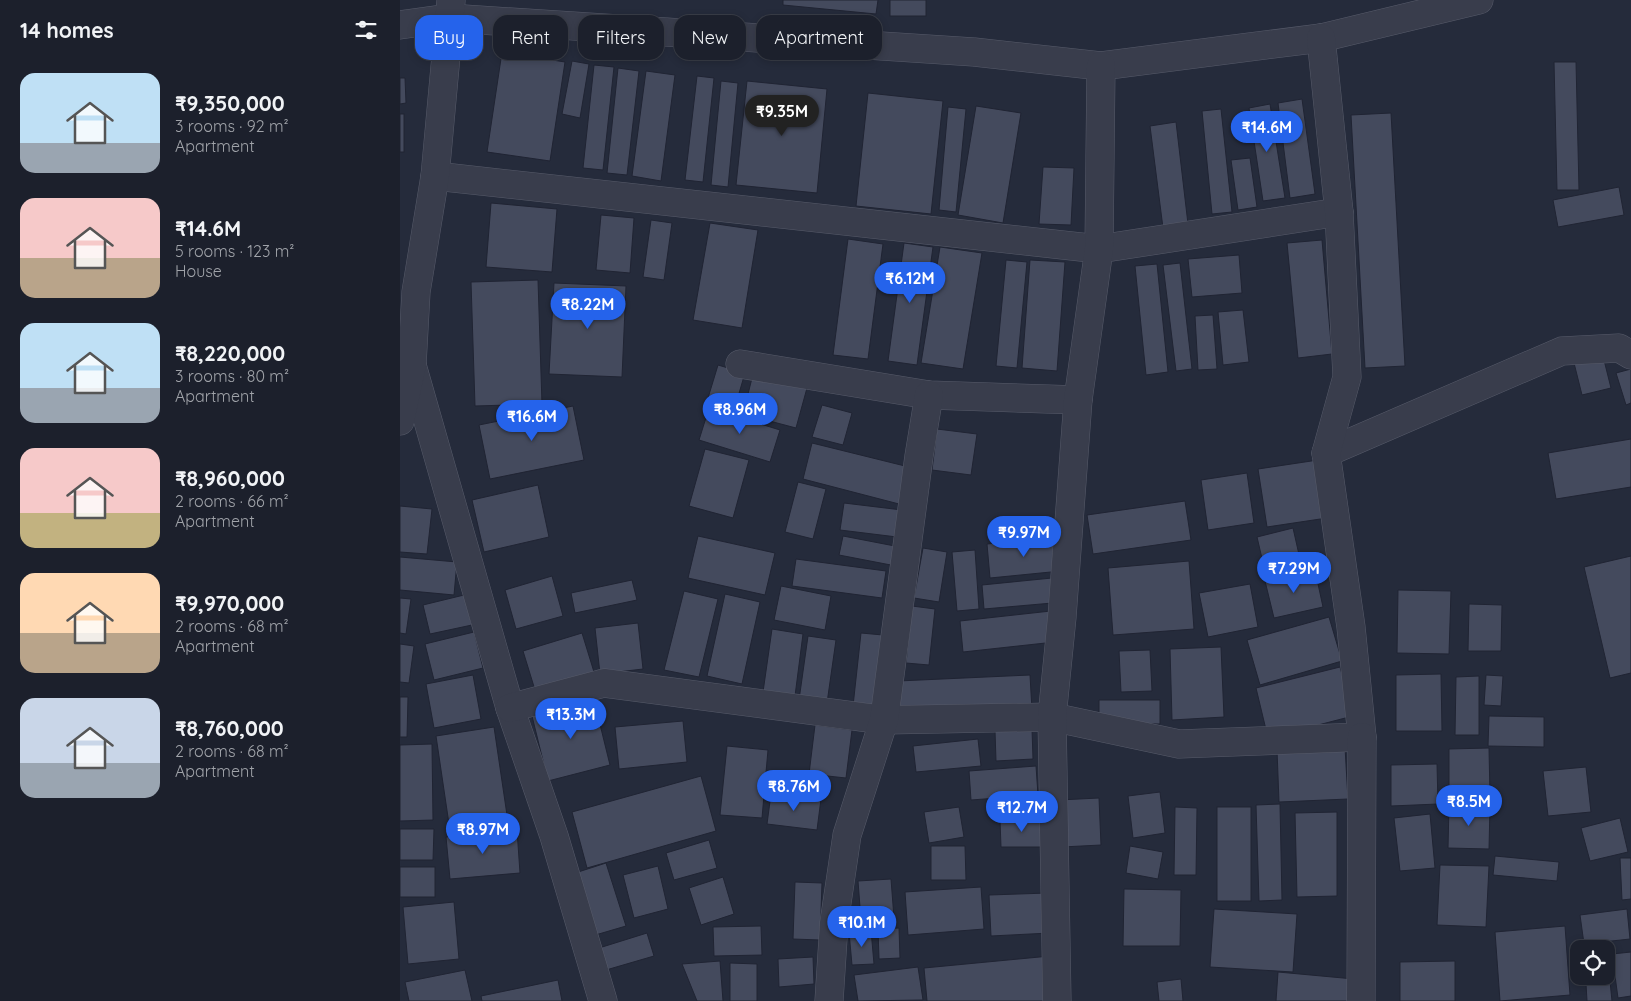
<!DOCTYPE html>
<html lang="en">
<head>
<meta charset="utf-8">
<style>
  body { margin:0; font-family:Quicksand,sans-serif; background:#292d38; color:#f1f3f6; height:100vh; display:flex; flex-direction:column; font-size:19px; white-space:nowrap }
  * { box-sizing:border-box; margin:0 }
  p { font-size:16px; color:#a0a3a9 }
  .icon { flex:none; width:28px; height:28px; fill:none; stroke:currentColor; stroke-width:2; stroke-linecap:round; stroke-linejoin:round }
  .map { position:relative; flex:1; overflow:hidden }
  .details { display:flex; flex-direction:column; background:#1c202c; width:400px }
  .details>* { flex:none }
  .guide { position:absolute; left:15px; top:15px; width:475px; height:45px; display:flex; gap:10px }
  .fabs { position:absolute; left:1170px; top:940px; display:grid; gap:10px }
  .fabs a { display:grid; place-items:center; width:45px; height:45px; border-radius:10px; background:#1c202c; box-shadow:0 2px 8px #0003,0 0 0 1px #3a3e48; font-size:25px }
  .price { position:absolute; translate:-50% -42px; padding:0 11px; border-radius:18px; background:#2563eb; color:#fff; font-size:16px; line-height:32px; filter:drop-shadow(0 1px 2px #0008) }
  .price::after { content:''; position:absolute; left:50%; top:30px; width:15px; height:11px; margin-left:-8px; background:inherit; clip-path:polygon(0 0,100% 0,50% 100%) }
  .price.current { background:#222; color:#fff }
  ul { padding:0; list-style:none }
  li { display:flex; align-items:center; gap:15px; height:125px; padding:0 20px }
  li span { display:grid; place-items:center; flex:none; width:140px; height:100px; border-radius:15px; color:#555 }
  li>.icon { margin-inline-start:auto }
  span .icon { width:60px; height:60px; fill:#fffc; stroke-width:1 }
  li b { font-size:21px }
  h2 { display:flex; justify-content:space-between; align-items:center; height:60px; padding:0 20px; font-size:21px }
  .chip { padding:0 18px; border-radius:15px; background:#1c202c; box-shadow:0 2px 8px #0003,0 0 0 1px #3a3e48; font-size:18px; line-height:45px }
  .chip.current { background:#2563eb; color:#fff }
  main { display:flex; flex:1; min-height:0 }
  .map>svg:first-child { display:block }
</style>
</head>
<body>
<main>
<section class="details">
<h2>14 homes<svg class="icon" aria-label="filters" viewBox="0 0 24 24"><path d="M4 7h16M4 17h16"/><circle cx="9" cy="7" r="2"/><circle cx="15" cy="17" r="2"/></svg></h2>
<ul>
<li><span style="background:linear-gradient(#bfe0f5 70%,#9aa5b1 0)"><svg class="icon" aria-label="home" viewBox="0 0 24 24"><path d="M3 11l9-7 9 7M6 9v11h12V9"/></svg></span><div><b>₹9,350,000</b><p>3 rooms · 92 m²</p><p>Apartment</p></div></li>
<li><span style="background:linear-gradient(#f6c9c9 60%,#b9a48a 0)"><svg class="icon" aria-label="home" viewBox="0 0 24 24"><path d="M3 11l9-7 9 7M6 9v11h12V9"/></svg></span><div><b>₹14.6M</b><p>5 rooms · 123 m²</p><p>House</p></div></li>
<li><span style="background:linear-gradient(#bfe0f5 65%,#9aa5b1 0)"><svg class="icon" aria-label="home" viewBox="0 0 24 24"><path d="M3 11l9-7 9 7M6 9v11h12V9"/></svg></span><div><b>₹8,220,000</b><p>3 rooms · 80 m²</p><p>Apartment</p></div></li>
<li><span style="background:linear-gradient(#f6c9c9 65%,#c2b280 0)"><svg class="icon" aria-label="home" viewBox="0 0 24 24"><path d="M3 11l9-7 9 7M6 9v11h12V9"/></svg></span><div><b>₹8,960,000</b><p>2 rooms · 66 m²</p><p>Apartment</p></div></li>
<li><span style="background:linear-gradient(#ffd9b3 60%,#b9a48a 0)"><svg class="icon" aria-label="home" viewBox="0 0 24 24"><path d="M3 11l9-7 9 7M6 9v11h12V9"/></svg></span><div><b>₹9,970,000</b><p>2 rooms · 68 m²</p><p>Apartment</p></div></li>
<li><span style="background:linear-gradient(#c9d6e8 65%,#9aa5b1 0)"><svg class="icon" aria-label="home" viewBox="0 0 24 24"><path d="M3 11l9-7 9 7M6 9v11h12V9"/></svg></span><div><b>₹8,760,000</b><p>2 rooms · 68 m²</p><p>Apartment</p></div></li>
</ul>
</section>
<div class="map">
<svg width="1231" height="1001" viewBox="0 0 1231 1001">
  <rect width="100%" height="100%" fill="#252b3b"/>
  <!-- building -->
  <g fill="#444a5d" stroke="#202433">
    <polygon points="383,0 478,0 476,14 383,5"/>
    <rect x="490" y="0" width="36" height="16"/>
    <polygon points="102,52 165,62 150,161 87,152"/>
    <polygon points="172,61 189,64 180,118 162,114"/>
    <polygon points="1154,62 1176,62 1179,190 1157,190"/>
    <polygon points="194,65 214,67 203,170 183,168"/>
    <polygon points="218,68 239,71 227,175 207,173"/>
    <polygon points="246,71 275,75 261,181 232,176"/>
    <polygon points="297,76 314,78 303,182 285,180"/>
    <polygon points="0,78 5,78 6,103 0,104"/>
    <polygon points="321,81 338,83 328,187 311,185"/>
    <polygon points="347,81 427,89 417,193 336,185"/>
    <polygon points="468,93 543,101 531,214 456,206"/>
    <polygon points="902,99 915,194 890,198 878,103"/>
    <polygon points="870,104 885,198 863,201 849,108"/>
    <polygon points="576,106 621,113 603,223 558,215"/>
    <polygon points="548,107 566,109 556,212 539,210"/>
    <polygon points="821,109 832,212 812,214 802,111"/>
    <polygon points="991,113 1005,366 965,368 951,115"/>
    <rect x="0" y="114" width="4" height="38"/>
    <polygon points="776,122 788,224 763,228 750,126"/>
    <polygon points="850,158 857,207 838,210 831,160"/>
    <polygon points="643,167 674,168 671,225 639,224"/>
    <polygon points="1219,187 1224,215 1158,227 1153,200"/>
    <polygon points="91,203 157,209 152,272 86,267"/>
    <polygon points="201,215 234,218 230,273 196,270"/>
    <polygon points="251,220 272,223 264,280 243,277"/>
    <polygon points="310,223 358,230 342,328 293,320"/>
    <polygon points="448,239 483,244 468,359 433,355"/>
    <polygon points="922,240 932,354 898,358 887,243"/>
    <polygon points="504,243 533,247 517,365 488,361"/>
    <polygon points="540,247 582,253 563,369 521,363"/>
    <polygon points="839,255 842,293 792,297 788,259"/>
    <polygon points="606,260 627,262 617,368 596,366"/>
    <polygon points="630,260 665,262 657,371 622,368"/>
    <polygon points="780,263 792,369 776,371 763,265"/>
    <polygon points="757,264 768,372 746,375 735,266"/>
    <polygon points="138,280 142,404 75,406 71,282"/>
    <polygon points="154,283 226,286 222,377 149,374"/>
    <polygon points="843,310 849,362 823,365 818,312"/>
    <polygon points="813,315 817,369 798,370 795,316"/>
    <polygon points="1203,356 1211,388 1182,395 1174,363"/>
    <polygon points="318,365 345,373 335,407 308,398"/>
    <polygon points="1231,369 1231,403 1226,405 1216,373"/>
    <polygon points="353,374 407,388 396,428 343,414"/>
    <polygon points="422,405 452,413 443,445 412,437"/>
    <polygon points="173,406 184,460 90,479 79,425"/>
    <polygon points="309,408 380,430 370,462 299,440"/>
    <polygon points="537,429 577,434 571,475 532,470"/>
    <polygon points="1231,439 1231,487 1156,499 1148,453"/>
    <polygon points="412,443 509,467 499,504 403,479"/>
    <polygon points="305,449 349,460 333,518 289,506"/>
    <polygon points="918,460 927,518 867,527 858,469"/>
    <polygon points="847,473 854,523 808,530 801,480"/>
    <polygon points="398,482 426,489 413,539 385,532"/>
    <polygon points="138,485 149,537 84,552 72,500"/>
    <polygon points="785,501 791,540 693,554 687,515"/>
    <polygon points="444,503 502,510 497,537 440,530"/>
    <polygon points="0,506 32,509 27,554 0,552"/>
    <polygon points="893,528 900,559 864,567 857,537"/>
    <polygon points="298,536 375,553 365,595 288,578"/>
    <polygon points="443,536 500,547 496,566 439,555"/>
    <polygon points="658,537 661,571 590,578 587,544"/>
    <polygon points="523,548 547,552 539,602 514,598"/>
    <polygon points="575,550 579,609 557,611 552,552"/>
    <polygon points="1231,556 1231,673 1210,678 1184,567"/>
    <polygon points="0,557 57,562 54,595 0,590"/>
    <polygon points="396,559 486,571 482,598 392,586"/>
    <polygon points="789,561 794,629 713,635 708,568"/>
    <polygon points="915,570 923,607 874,618 865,581"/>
    <polygon points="152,576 163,616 116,629 105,590"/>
    <polygon points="662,577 664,602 584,609 582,585"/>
    <polygon points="232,580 237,600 175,613 171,593"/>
    <polygon points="850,584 858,627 808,637 799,593"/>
    <polygon points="381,586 431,596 425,630 374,620"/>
    <polygon points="998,590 1051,591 1049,654 997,653"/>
    <polygon points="284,591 318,599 299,677 264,670"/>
    <polygon points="325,594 360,602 342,684 307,676"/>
    <polygon points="64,595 72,625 30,634 23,605"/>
    <polygon points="0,598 11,599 6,634 0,633"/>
    <polygon points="1069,604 1102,605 1101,651 1068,651"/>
    <polygon points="512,606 535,609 529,665 506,663"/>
    <polygon points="660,610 664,641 563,652 560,621"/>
    <polygon points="929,617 942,661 860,685 847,640"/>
    <polygon points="238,623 243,669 200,674 195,628"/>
    <polygon points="372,629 403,634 395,696 363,692"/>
    <polygon points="74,632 83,668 34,680 25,644"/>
    <polygon points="182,633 194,672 135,690 123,651"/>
    <polygon points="461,633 483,635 474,708 453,706"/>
    <polygon points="408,636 436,640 427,703 399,700"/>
    <polygon points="0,644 14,646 9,683 0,682"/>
    <polygon points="821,647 824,717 772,720 770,649"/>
    <polygon points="750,650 752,691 721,692 719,651"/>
    <polygon points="940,667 953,716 868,738 856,688"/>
    <polygon points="1041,674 1042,731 996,731 996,675"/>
    <polygon points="73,675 81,719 34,728 26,684"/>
    <polygon points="630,675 632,710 499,716 498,681"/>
    <polygon points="1086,675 1103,676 1101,706 1084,705"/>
    <polygon points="1079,676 1079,735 1055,735 1056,677"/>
    <polygon points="0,697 8,697 7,737 0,737"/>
    <polygon points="194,700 210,765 148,781 132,716"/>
    <polygon points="699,700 760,700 760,724 699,723"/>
    <polygon points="1089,716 1144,717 1144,747 1088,746"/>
    <polygon points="283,721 287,762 219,769 215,727"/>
    <polygon points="415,725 452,730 446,778 409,774"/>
    <polygon points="94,727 107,815 49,824 36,736"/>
    <polygon points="632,729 633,759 596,761 595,731"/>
    <polygon points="578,739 581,766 516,772 513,746"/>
    <polygon points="32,744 33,820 0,821 0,745"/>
    <polygon points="327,746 368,750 362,818 320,815"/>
    <polygon points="945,747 948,799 879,802 877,750"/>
    <polygon points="1089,748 1090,796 1049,797 1049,749"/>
    <polygon points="1037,764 1038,804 991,806 991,765"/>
    <polygon points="636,766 638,795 571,800 569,771"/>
    <polygon points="1186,767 1191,812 1148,816 1143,771"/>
    <polygon points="301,776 316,831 187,868 172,812"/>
    <polygon points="760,792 765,833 733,838 728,796"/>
    <polygon points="371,794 421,799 417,830 367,824"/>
    <polygon points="699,798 701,845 662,847 659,800"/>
    <polygon points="880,804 882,900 859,901 856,805"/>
    <polygon points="1049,805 1090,806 1089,849 1048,848"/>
    <polygon points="559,807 564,837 529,843 524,812"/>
    <polygon points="775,807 797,808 796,875 774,875"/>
    <rect x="817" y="807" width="34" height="94"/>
    <polygon points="937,812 937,896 897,897 895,813"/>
    <polygon points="1030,814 1035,868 1000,871 994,818"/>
    <polygon points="1220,818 1228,852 1190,861 1181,828"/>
    <polygon points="643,819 643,847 601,847 600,820"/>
    <polygon points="0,829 34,829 33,860 0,860"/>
    <polygon points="117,830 120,873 50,879 46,837"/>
    <polygon points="309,840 317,868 274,880 266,853"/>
    <polygon points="531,846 565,846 566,880 531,880"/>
    <polygon points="730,846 763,852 758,879 726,873"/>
    <polygon points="1095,856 1159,862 1157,881 1093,875"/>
    <polygon points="1220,858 1231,858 1231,899 1222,900"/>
    <polygon points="206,863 226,926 192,936 172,874"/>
    <polygon points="1040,865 1089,866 1086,927 1037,925"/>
    <polygon points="258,866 268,909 234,918 223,875"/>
    <rect x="0" y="867" width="35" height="30"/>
    <polygon points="323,877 334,914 301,925 289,888"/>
    <polygon points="491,879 494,918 461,920 458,881"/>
    <polygon points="395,882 422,883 420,940 393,939"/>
    <polygon points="581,887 584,929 508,935 505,892"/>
    <polygon points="724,889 781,890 780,946 723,946"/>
    <polygon points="648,893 650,933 591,936 589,895"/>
    <polygon points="54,902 59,959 8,964 3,907"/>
    <polygon points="814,909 897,914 893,972 810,967"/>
    <polygon points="1227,909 1230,939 1184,944 1180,915"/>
    <polygon points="361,926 362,955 314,956 313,927"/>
    <polygon points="1165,926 1170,995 1100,1001 1095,932"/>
    <polygon points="499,928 500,958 479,959 478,929"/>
    <polygon points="471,930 474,964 452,965 449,932"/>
    <polygon points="247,933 254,956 206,970 199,948"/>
    <polygon points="1231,952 1231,996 1218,998 1212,954"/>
    <polygon points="650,956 654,1001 527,1001 524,968"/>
    <polygon points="413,957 414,984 379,987 378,959"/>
    <polygon points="320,961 323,1001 297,1001 282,964"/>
    <polygon points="1055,961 1055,1001 1000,1001 1000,962"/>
    <polygon points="330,963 357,964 357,1001 330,1001"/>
    <polygon points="518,967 523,1000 458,1001 454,975"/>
    <polygon points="65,970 72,1001 9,1001 5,982"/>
    <polygon points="878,972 954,979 952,1001 876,1001"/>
    <polygon points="781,979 783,1001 759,1001 757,982"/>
    <polygon points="158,980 162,1001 82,1001 81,996"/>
    <polygon points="1210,981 1212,1001 1187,1001 1186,984"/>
  </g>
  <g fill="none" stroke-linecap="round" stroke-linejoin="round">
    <!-- minor casing -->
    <g stroke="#575b6a" stroke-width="29">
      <g id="minor">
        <polyline points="0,25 49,18 574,52 701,66 921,38 1079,0"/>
        <polyline points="35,176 699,249 939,212"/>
        <polyline points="340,364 529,395 678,400"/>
        <polyline points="12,365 110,708 154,836 203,1001"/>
        <polyline points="0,421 12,365 16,292 35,176 51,1"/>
        <polyline points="926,453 1162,351 1219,348 1231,355"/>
        <polyline points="110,708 204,683 484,720 652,717 779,744 962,737 951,627 926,453 947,377 939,212 921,38"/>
        <polyline points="429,1001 434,923 447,835 484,720 519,456 529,395"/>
        <polyline points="657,1001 652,717 662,617 678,400 699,249 701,66"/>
        <polyline points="961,1001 962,737"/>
      </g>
    </g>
    <!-- minor -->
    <use href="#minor" stroke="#393d4c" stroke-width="28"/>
  </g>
</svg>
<div class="fabs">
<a><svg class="icon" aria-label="locate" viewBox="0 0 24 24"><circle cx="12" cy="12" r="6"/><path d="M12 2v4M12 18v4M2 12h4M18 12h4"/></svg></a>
</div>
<b class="price current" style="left:382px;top:137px">₹9.35M</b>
<b class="price" style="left:867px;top:153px">₹14.6M</b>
<b class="price" style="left:510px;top:304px">₹6.12M</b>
<b class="price" style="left:188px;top:330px">₹8.22M</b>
<b class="price" style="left:340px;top:435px">₹8.96M</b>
<b class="price" style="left:132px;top:442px">₹16.6M</b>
<b class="price" style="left:624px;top:558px">₹9.97M</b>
<b class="price" style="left:894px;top:594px">₹7.29M</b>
<b class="price" style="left:171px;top:740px">₹13.3M</b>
<b class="price" style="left:394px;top:812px">₹8.76M</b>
<b class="price" style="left:1069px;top:827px">₹8.5M</b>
<b class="price" style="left:622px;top:833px">₹12.7M</b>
<b class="price" style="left:83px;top:855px">₹8.97M</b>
<b class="price" style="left:462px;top:948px">₹10.1M</b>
<div class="guide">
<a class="chip current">Buy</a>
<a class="chip">Rent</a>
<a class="chip">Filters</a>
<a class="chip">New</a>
<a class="chip">Apartment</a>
</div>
</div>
</main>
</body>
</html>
